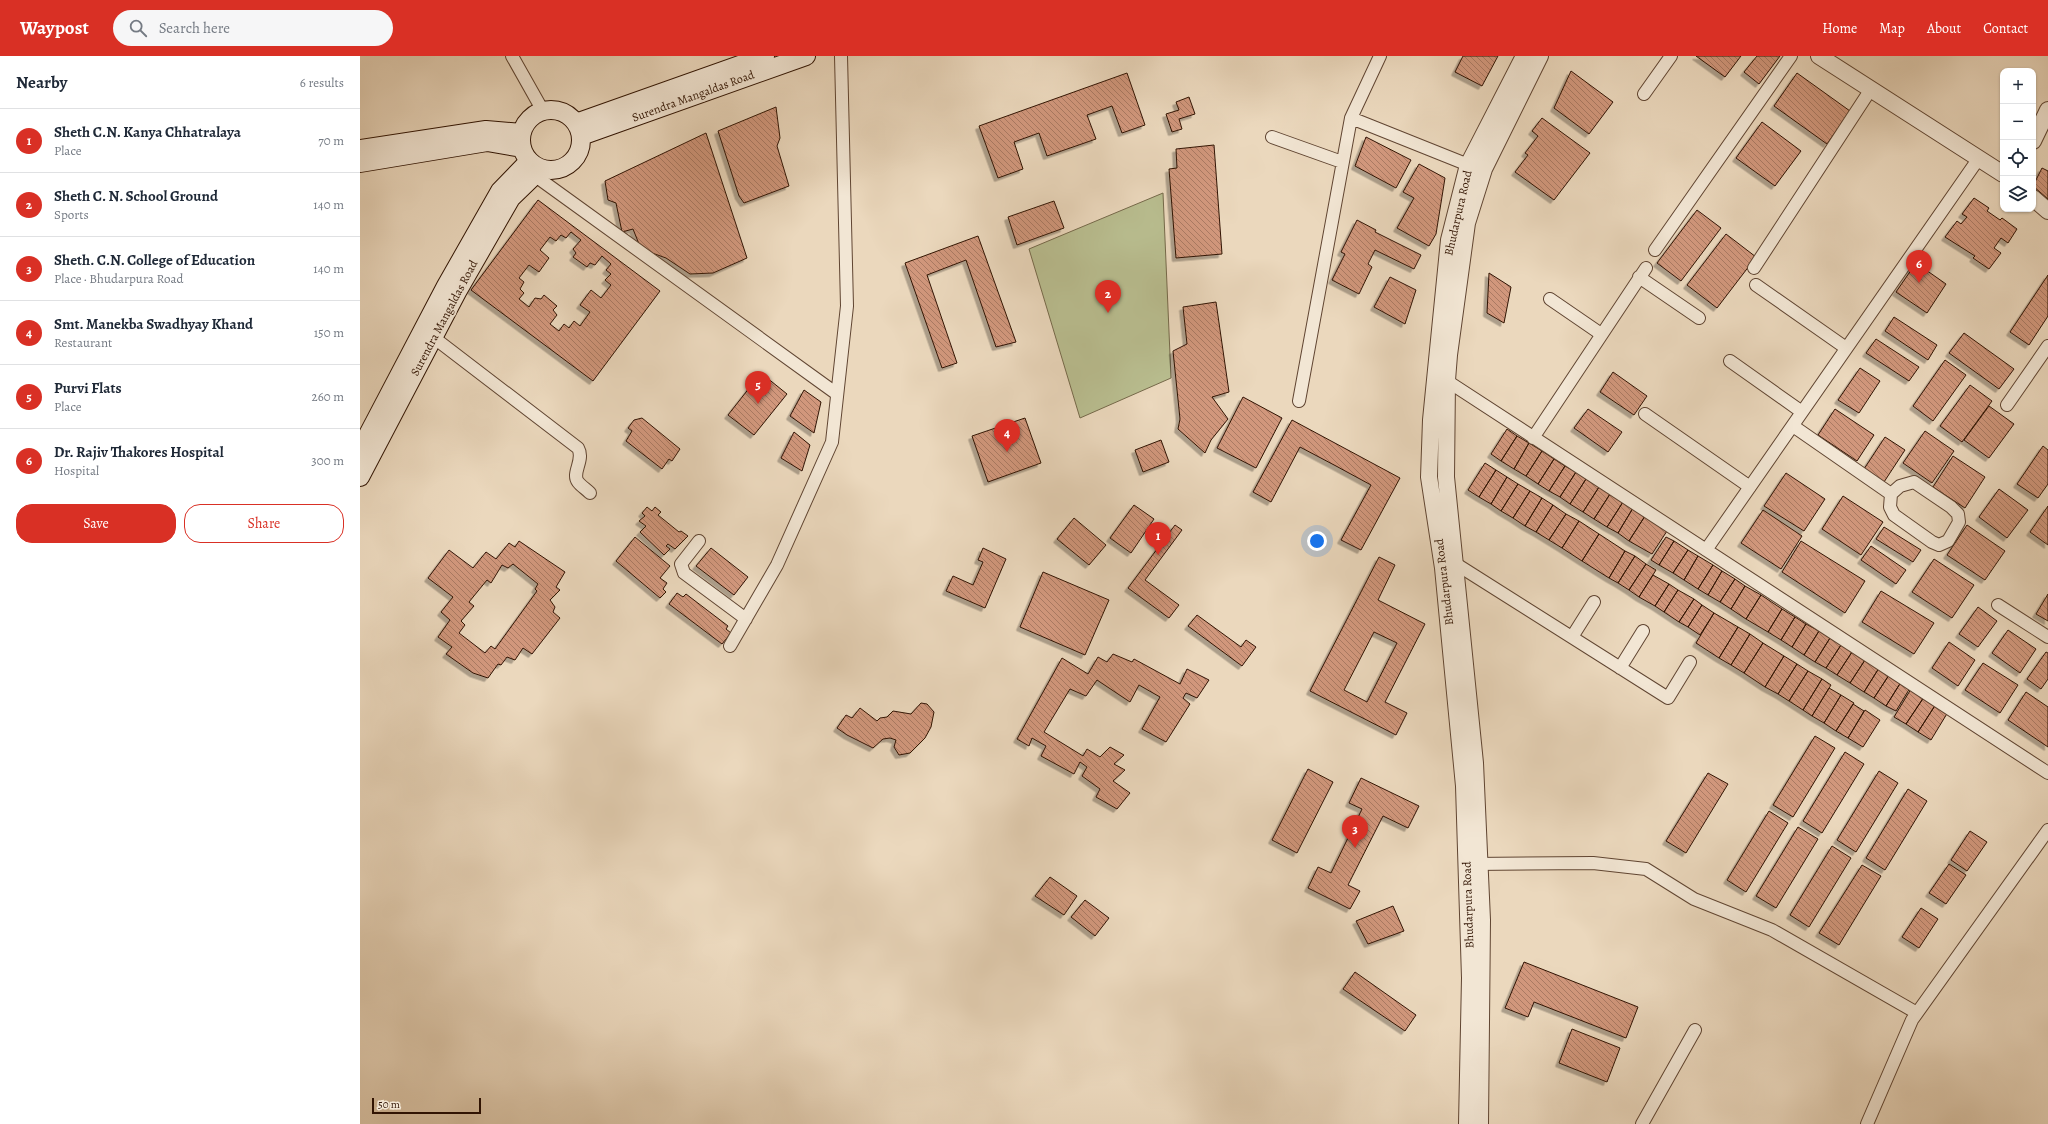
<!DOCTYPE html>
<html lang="en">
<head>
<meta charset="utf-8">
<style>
	body { margin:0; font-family:Alegreya,serif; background:#f6f6f7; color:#1f2937 }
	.controls { position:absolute; right:12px; top:12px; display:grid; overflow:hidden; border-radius:8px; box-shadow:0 1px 3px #0004 }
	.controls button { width:36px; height:36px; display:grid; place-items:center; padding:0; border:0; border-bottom:1px solid #e0e1e3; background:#fff; color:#1f2937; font:20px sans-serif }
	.scale { position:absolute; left:12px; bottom:10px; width:109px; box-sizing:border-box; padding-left:4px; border:2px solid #311403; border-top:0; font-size:11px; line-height:14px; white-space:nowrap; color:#311403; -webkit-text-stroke:3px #f2e6d4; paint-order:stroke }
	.you { position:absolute; left:957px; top:485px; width:14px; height:14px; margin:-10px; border:3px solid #fff; border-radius:50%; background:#1a73e8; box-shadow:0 0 0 6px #1a73e833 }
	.badge { display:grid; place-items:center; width:26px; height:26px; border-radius:50%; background:#d93025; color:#fff; font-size:13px; font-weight:700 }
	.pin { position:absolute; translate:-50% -33px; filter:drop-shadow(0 1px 2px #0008) }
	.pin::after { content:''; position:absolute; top:21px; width:14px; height:12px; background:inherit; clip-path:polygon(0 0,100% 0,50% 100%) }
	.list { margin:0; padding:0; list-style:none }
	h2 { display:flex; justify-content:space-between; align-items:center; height:52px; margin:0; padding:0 16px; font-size:17px }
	h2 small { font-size:13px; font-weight:400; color:#747a83 }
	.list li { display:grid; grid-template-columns:26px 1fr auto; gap:12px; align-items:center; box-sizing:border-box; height:64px; padding:0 16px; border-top:1px solid #e0e1e3 }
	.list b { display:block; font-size:15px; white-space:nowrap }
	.list p { margin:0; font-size:13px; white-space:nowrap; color:#747a83 }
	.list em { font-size:13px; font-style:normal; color:#747a83 }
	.actions { display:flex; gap:8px; padding:12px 16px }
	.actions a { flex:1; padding:9px 0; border:1px solid #d93025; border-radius:16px; text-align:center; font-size:14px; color:#d93025 }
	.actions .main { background:#d93025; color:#fff }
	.icon { flex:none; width:22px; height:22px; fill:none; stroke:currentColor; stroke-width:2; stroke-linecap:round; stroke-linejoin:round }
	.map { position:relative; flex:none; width:1688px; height:1068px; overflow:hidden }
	header { display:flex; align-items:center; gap:24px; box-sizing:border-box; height:56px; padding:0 20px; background:#d93025; color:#fff }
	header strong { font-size:19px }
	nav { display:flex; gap:22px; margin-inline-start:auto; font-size:14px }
	.search { width:280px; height:36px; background:#f6f6f7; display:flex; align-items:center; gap:10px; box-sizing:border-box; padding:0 14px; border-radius:22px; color:#747a83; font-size:15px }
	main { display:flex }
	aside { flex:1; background:#fff }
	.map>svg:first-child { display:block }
</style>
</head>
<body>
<header>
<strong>Waypost</strong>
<div class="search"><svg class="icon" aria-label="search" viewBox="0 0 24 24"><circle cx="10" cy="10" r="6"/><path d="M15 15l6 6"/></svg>Search here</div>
<nav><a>Home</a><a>Map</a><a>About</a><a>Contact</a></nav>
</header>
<main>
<aside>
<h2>Nearby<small>6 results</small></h2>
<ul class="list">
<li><span class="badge">1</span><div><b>Sheth C.N. Kanya Chhatralaya</b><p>Place</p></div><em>70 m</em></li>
<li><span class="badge">2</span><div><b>Sheth C. N. School Ground</b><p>Sports</p></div><em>140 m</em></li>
<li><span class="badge">3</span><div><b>Sheth. C.N. College of Education</b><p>Place · Bhudarpura Road</p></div><em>140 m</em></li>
<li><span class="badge">4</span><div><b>Smt. Manekba Swadhyay Khand</b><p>Restaurant</p></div><em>150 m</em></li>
<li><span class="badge">5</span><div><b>Purvi Flats</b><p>Place</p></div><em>260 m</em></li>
<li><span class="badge">6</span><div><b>Dr. Rajiv Thakores Hospital</b><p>Hospital</p></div><em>300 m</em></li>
</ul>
<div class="actions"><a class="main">Save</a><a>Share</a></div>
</aside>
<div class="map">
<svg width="1688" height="1068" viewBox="0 0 1688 1068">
	<defs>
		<pattern id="building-back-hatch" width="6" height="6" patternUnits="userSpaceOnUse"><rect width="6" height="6" fill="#d1977c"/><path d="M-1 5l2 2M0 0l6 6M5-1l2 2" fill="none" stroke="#aa7a63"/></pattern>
		<filter id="shadow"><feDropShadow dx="-3.5" dy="3.5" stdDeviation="0" flood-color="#0004"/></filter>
	</defs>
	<rect width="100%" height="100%" fill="#ebd8bd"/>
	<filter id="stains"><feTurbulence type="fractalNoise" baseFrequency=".005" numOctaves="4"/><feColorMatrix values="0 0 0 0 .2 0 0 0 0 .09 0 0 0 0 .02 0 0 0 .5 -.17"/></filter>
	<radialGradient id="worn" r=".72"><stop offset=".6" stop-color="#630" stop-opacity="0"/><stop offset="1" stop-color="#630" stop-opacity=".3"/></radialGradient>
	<path fill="#b9be90" stroke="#75694a" d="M803 137 811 322 720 362 669 193Z"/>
	<path fill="url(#building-back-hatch)" stroke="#311403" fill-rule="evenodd" filter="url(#shadow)" d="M1103 0H1138L1122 30 1095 16Z
		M1336 0H1381L1365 21Z
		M1397 0H1420L1399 28 1384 16Z
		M1211 15 1253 46 1229 78 1194 52Z
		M767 17 785 69 762 77 752 50 727 59 736 83 687 100 679 77 654 86 663 113 638 122 619 70Z
		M1437 17 1490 55 1467 88 1414 50Z
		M829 41 835 58 819 63 822 73 812 76 806 58 819 54 816 46Z
		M416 51 420 82 417 90 429 130 384 147 379 140 358 75Z
		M1182 62 1230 97 1194 144 1155 116 1168 99 1165 97 1178 80 1172 75Z
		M1402 66 1441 95 1415 130 1376 102Z
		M346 77 387 202 353 217 330 218 306 202 281 193 273 173 262 176 256 147 248 144 245 125Z
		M1006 81 1051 104 1036 132 995 110Z
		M854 89 862 198 816 202 809 113 817 112 816 93Z
		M1059 108 1085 122 1076 178 1069 190 1037 172 1054 142 1043 136Z
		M1682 112 1688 115V143L1673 130Z
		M1614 142 1629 152 1627 155 1640 164 1642 162 1657 173 1648 187 1641 182 1634 192 1641 197 1629 213 1613 202 1615 200 1585 181 1597 165 1601 168 1607 161 1602 158Z
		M178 144 300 235 233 325 111 234Z
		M694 145 704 172 657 189 648 161Z
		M1337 154 1361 172 1321 225 1297 207Z
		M997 164 1016 174 1015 176 1061 199 1054 213 1015 194 1008 208 1012 211 999 238 972 224 985 198 981 196Z
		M211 176 221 184 213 193 216 197 213 201 227 211 230 207 235 209 242 200 251 208 246 214 251 218 245 224 251 229 241 242 231 234 220 249 230 256 220 270 214 265 209 272 204 268 199 275 190 268 197 259 193 254 197 250 184 239 181 243 175 242 169 251 159 243 164 237 160 233 164 226 159 222 169 209 179 216 189 202 180 194 190 181 196 185 201 179 206 182Z
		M1366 178 1396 201 1357 252 1327 229Z
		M618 180 656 286 636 291 606 204 567 219 597 307 582 312 545 207Z
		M1556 207 1586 228 1567 257 1536 236Z
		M1129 217 1151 231 1144 267 1127 257Z
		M1688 219V260L1669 289 1650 276Z
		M1030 221 1056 234 1045 268 1014 251Z
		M856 246 869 336 852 341 868 363 851 384 845 397 818 373 820 363 813 295 827 288 823 251Z
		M1534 261 1577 289 1568 304 1525 275Z
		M1604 277 1654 313 1639 333 1589 297Z
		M1516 283 1559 311 1549 325 1506 297Z
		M1585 304 1606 319 1573 365 1553 350Z
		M1500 312 1520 325 1499 357 1478 344Z
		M1253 316 1287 340 1274 359 1240 336Z
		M401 317 427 338 394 379 368 359Z
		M1610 329 1632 345 1602 386 1580 370Z
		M444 334 461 346 454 377 430 360Z
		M883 341 922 362 896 412 857 392Z
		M1629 350 1654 368 1629 402 1604 384Z
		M1228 353 1262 376 1248 396 1214 372Z
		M1475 353 1514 379 1497 405 1458 379Z
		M282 362 320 393 312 405 309 403 302 413 266 385 272 375 268 372 274 364Z
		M665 362 681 407 628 426 612 380Z
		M932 364 1040 422 1001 494 981 484 1011 429 976 410 940 391 911 446 893 436Z
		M1147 373 1157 380 1141 405 1131 398Z
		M1565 375 1594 395 1572 427 1543 407Z
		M434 376 450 389 442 415 421 402Z
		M1157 380 1169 387 1154 413 1141 405Z
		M1525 381 1545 394 1524 426 1504 413Z
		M801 384 809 406 783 416 775 394Z
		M1169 387 1182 395 1166 420 1154 413Z
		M1683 390 1688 394V428L1678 442 1657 428Z
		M1182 395 1194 403 1178 428 1166 420Z
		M1593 400 1625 421 1605 452 1573 431Z
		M1194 403 1205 410 1189 435 1178 428Z
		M1125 407 1136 414 1119 441 1108 434Z
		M1205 410 1216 416 1200 441 1189 435Z
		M1136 414 1147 421 1131 448 1119 441Z
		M1216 416 1226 423 1210 448 1200 441Z
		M1426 417 1465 443 1444 475 1404 450Z
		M1147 421 1158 428 1141 455 1131 448Z
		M1226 423 1239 431 1223 456 1210 448Z
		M1158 428 1170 435 1153 462 1141 455Z
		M1239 431 1250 438 1234 463 1223 456Z
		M1639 433 1668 454 1647 482 1619 461Z
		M1170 435 1182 442 1165 470 1153 462Z
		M1250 438 1263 446 1247 471 1234 463Z
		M1483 440 1523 466 1501 499 1462 473Z
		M1182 442 1193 449 1176 476 1165 470Z
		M1263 446 1273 452 1258 477 1247 471Z
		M774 449 794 463 771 497 750 482Z
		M1193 449 1206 458 1189 484 1176 476Z
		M1688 450V489L1670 476Z
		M287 451 292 455 295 451 301 456 298 459 319 476 321 475 328 480 315 493 308 488 306 490 310 493 304 499 280 476 286 470 279 465 285 460 282 457Z
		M1273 452 1285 460 1269 485 1258 477Z
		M1403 454 1442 480 1421 513 1381 487Z
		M1206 458 1219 465 1202 492 1189 484Z
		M1285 460 1307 475 1292 498 1269 485Z
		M714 462 746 489 729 509 697 483Z
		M1219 465 1239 478 1222 505 1202 492Z
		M815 469 822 474 785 524 819 549 809 562 768 532Z
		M1607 469 1645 495 1625 524 1587 499Z
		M1524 471 1561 494 1553 506 1516 483Z
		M1239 478 1265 495 1249 522 1222 505Z
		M275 481 310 510 300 522 307 527 303 533 306 536 300 542 256 505Z
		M1306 481 1314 485 1299 509 1291 504Z
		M159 485 205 516 196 531 200 534 190 544 195 551 193 556 200 562 172 598 163 592 155 604 147 601 141 609 138 608 128 622 113 617 86 598 92 591 78 581 90 564 81 556 93 541 68 522 89 494 113 512 126 496 136 503 149 487 155 491ZM153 508 178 528 175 533 177 535 135 593 131 590 125 597 99 577 105 569 101 565 114 550 109 546 127 524 131 527 142 509 148 512Z
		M1314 485 1328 494 1313 517 1299 509Z
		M1441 485 1505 525 1485 557 1422 516Z
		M1511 490 1546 514 1536 528 1501 504Z
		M351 492 388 521 374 539 336 510Z
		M623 492 646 503 625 552 586 535 593 520 613 529 623 506 618 504Z
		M1328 494 1338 500 1324 524 1313 517Z
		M1265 495 1275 500 1258 527 1249 522Z
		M1275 500 1286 508 1269 534 1258 527Z
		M1338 500 1353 509 1338 533 1324 524Z
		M1019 501 1035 509 1018 544 1065 568 1025 646 1047 657 1036 679 950 635ZM1014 576 1037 587 1007 646 984 634Z
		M1574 503 1614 529 1592 562 1552 536Z
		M1286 508 1296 514 1279 541 1269 534Z
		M1353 509 1362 515 1348 539 1338 533Z
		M1362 515 1375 523 1360 546 1348 539Z
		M683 516 749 544 725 599 660 571Z
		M1293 519 1309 528 1295 550 1279 541Z
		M1375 523 1385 530 1371 553 1360 546Z
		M1309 528 1318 534 1304 556 1295 550Z
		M1385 530 1401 539 1386 563 1371 553Z
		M1318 534 1334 543 1319 566 1304 556Z
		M1521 535 1574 567 1554 598 1502 566Z
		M317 537 323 541 326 538 368 570 366 573 371 577 362 588 309 548Z
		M1688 538V565L1676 558Z
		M1401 539 1422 553 1408 576 1386 563Z
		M1334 543 1342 549 1328 571 1319 566Z
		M1342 549 1354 557 1340 579 1328 571Z
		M1618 551 1637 565 1618 591 1599 578Z
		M1422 553 1435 561 1421 584 1408 576Z
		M1354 557 1378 571 1359 602 1336 587Z
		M837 559 881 591 886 584 896 591 882 610 828 570Z
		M1435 561 1446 568 1432 591 1421 584Z
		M1446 568 1459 575 1444 599 1432 591Z
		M1378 571 1390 578 1371 609 1359 602Z
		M1648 574 1676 593 1660 617 1632 597Z
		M1459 575 1470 582 1455 606 1444 599Z
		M1390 578 1403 587 1384 617 1371 609Z
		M1470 582 1481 589 1466 612 1455 606Z
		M1589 586 1615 604 1598 630 1572 612Z
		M1403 587 1424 600 1405 631 1384 617Z
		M1481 589 1492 596 1477 619 1466 612Z
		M1492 596 1505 604 1490 627 1477 619Z
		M1686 596 1688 597V623L1681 633 1667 623Z
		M753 598 772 606 774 603 820 628 827 613 849 624 837 642 826 637 823 642 830 648 806 686 782 673 800 641 779 629 770 646 737 624 726 640 710 633 684 676 723 700 727 693 740 701 750 691 764 699 754 708 765 714 753 725 770 737 757 753 736 741 740 733 722 720 727 711 720 706 714 718 681 700 686 690 672 682 669 690 657 683 702 602 728 618 738 601 747 606Z
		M1424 600 1437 608 1418 638 1405 631Z
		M1505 604 1519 612 1504 636 1490 627Z
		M1623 607 1658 629 1640 657 1605 634Z
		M1437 608 1448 615 1429 645 1418 638Z
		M1519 612 1529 619 1514 642 1504 636Z
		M1448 615 1462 623 1443 654 1429 645Z
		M1529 619 1541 626 1526 650 1514 642Z
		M1462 623 1471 629 1452 660 1443 654Z
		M1541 626 1550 632 1536 655 1526 650Z
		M1469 632 1481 639 1464 667 1452 660Z
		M1551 633 1564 641 1546 668 1534 661Z
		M1666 636 1688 651V691L1648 664Z
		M1481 639 1494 647 1476 675 1464 667Z
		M1564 641 1576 648 1558 676 1546 668Z
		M561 647 567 648 574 656 571 671 565 682 550 697 539 699 534 691 536 684 530 682 523 683 513 692 487 679 477 672 486 659 492 662 500 652 517 665 520 662 527 661 533 655 551 658Z
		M1493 648 1504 655 1488 682 1476 675Z
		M1576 648 1588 656 1571 684 1558 676Z
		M1505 654 1520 664 1503 691 1488 682Z
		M1455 680 1475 692 1433 761 1413 749Z
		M1485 696 1504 708 1462 777 1443 765Z
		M948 713 973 726 937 797 912 784Z
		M1519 715 1538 727 1496 796 1477 784Z
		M1348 717 1368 728 1326 797 1306 785Z
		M1001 722 1059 750 1048 772 1023 760 988 829 1000 835 990 853 948 832 958 811 971 817 1002 753 989 747Z
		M1548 733 1567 745 1525 814 1506 802Z
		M1409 755 1428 767 1386 836 1367 824Z
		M1438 771 1458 783 1416 852 1396 840Z
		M1610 775 1627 786 1607 815 1591 804Z
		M1472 790 1491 802 1449 871 1430 859Z
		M1589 808 1606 819 1586 848 1569 837Z
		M1502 809 1521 820 1479 889 1459 877Z
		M690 821 717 840 704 859 675 840Z
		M725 844 749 862 735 880 711 861Z
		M1033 850 1044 875 1008 888 996 865Z
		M1561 852 1578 863 1559 892 1542 881Z
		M1164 906 1278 951 1266 982 1174 946 1168 961 1145 952Z
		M995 916 1056 959 1045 975 983 933Z
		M1212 973 1260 992 1247 1026 1199 1007Z"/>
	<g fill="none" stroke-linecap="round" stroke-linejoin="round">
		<defs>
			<path id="minor" d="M152 0 183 55
				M1284 38 1311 0
				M991 62 1116 112
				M912 81 982 106
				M174 119 477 338
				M1295 194 1431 0
				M1394 212 1511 33
				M1279 221 1339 262
				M1396 229 1486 292
				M1190 243 1241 278
				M73 281 218 392C225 404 211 417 218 426 221 430 226 433 230 437
				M1370 305 1442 356
				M1081 321 1688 717
				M939 345 991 62 1020 0
				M1647 349 1688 290
				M1285 358 1390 431
				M1433 370 1531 438 1530 451 1534 459 1572 486 1579 489 1588 485 1599 466 1598 458 1591 451 1554 426 1540 430 1531 438
				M1173 382 1286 212
				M339 485 321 508 324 517 386 563
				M1346 494 1619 102
				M1090 507 1096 508 1308 642 1330 606
				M1638 549 1688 581
				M1212 581 1234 546
				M370 590 417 509 472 386 487 250 481 0
				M1260 612 1283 575
				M1111 808 1233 807 1286 813 1334 843 1412 874 1557 957
				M1282 1068 1335 974
				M1507 1068 1552 964 1688 774"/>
			<path id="tertiary" d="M1459 0 1643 118
				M1673 85 1688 54
				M1673 142 1688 155
				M1107 1068 1110 922 1104 730 1083 512 1069 421 1071 364 1089 184 1108 109 1164 0
				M1120 1068 1122 864 1115 707 1086 421 1087 324 1089 299 1107 167 1124 113 1180 0"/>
			<path id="secondary" d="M161 84a30 30 0 1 1 60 0a30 30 0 1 1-60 0Z
				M216 67 405 0
				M221 80 446 0
				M0 93 126 74 162 77
				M0 107 127 86 162 92
				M0 394 86 230 140 135 169 105
				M0 421 97 236 151 142 181 113"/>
		</defs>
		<use href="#minor" stroke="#604532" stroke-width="14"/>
		<use href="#tertiary" stroke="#604532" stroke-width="18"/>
		<use href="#secondary" stroke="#311403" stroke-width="20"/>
		<use href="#minor" stroke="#f2e6d4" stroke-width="12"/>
		<use href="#tertiary" stroke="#f2e6d4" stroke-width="16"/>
		<use href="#secondary" stroke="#f2e6d4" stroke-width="18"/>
	</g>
	<g text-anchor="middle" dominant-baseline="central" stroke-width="4" stroke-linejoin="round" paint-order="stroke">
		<g font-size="12" fill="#311403" stroke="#f2e6d4">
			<text transform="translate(333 40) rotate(-20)">Surendra Mangaldas Road</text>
			<text transform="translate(1098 157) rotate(-77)">Bhudarpura Road</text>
			<text transform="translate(84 262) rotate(-62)">Surendra Mangaldas Road</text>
			<text transform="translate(1084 526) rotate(-97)">Bhudarpura Road</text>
			<text transform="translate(1108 849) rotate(-92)">Bhudarpura Road</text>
		</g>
	</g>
	<rect width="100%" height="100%" filter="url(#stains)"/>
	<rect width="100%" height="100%" fill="url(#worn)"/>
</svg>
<div class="controls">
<button>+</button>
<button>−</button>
<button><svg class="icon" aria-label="locate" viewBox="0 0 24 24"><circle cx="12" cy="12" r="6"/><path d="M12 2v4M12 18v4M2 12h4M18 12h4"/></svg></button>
<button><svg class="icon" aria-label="layers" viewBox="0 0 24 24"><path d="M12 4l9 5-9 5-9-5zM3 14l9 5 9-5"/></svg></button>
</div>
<div class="scale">50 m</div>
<div class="you"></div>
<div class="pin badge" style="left:798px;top:499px">1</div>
<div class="pin badge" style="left:748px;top:257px">2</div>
<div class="pin badge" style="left:995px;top:792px">3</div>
<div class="pin badge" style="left:647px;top:396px">4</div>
<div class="pin badge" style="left:398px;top:348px">5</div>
<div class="pin badge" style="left:1559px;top:227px">6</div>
</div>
</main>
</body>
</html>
